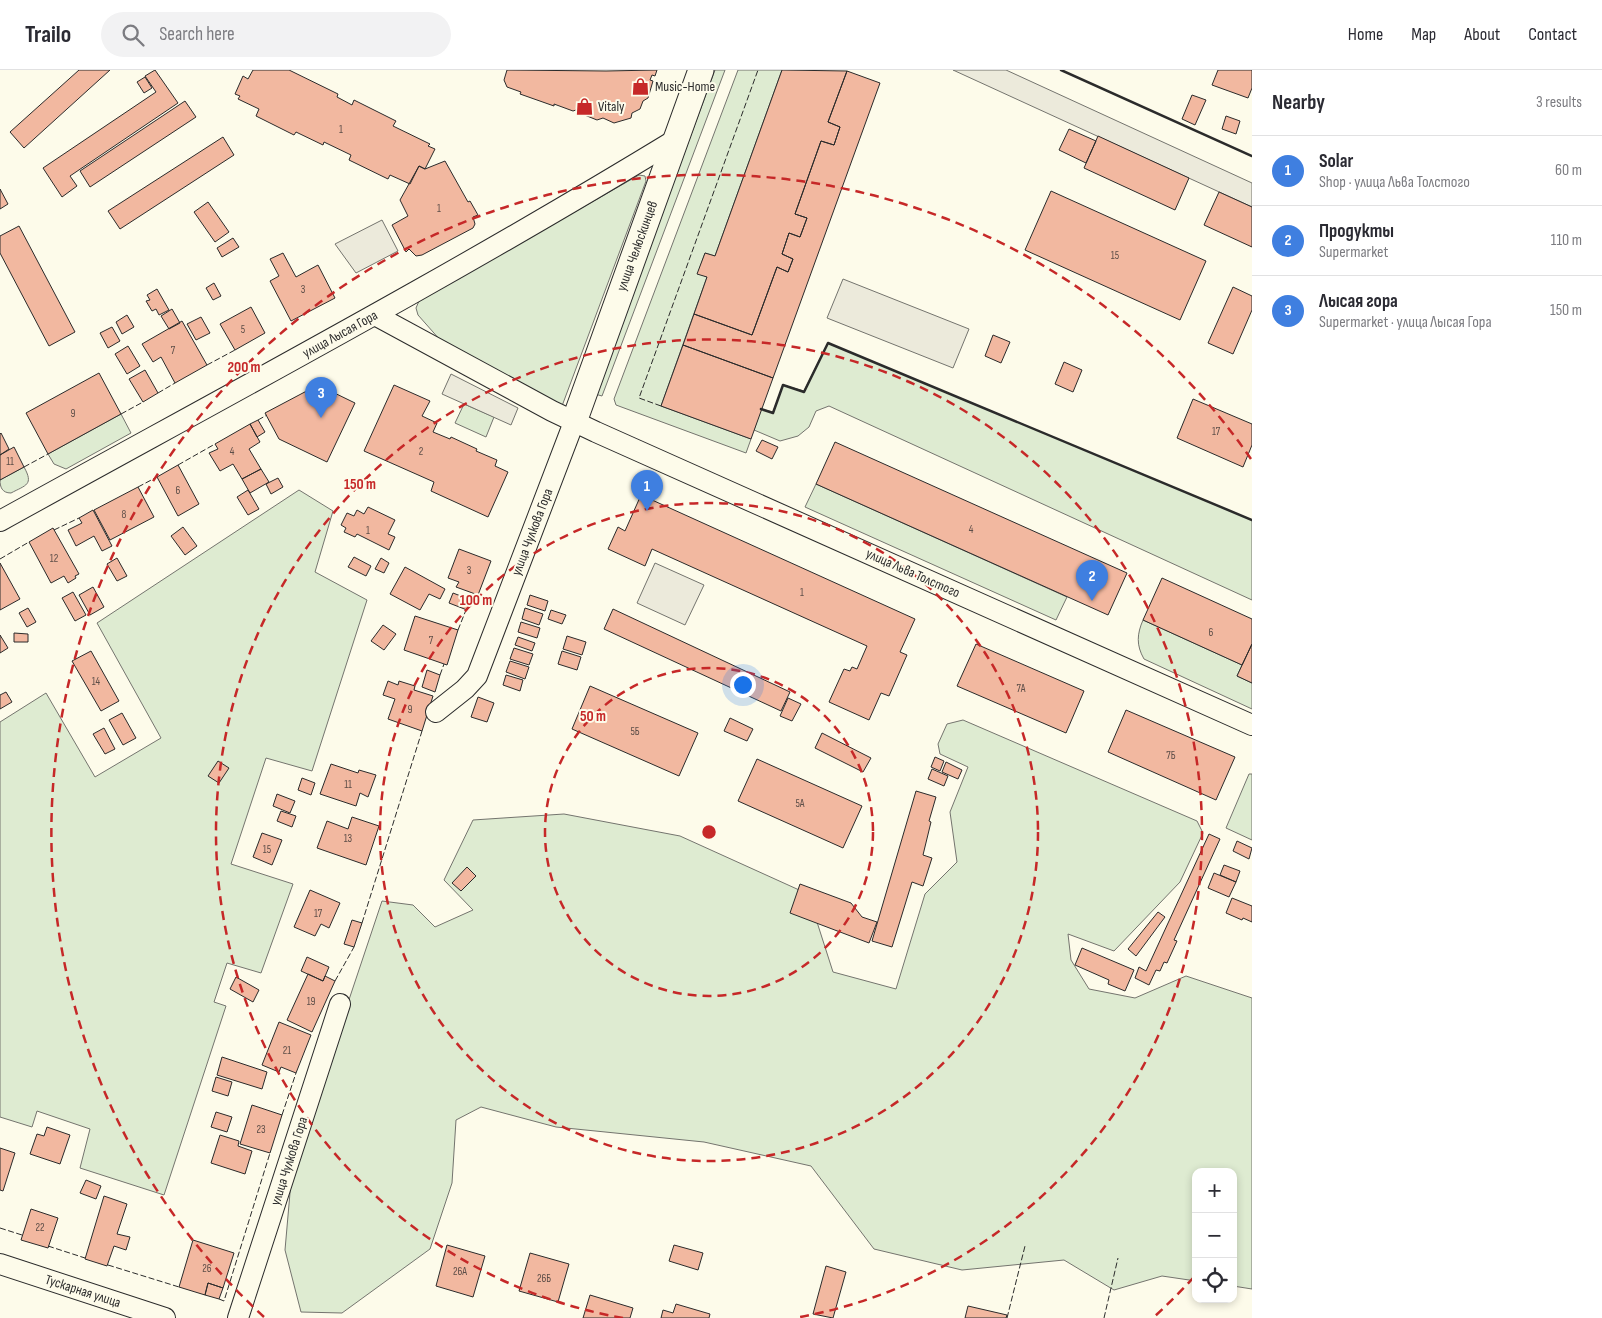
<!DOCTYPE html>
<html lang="en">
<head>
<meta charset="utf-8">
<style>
	body { margin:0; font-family:"Sofia Sans Condensed",sans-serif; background:#f2f2f3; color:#2b2b33 }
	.controls { position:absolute; right:15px; bottom:15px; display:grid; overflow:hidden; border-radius:10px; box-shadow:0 2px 8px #0003 }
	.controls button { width:45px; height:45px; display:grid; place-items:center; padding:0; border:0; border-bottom:1px solid #e1e1e2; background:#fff; color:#2b2b33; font:25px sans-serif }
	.you { position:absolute; left:742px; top:614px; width:18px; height:18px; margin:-12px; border:4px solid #fff; border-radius:50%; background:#1a73e8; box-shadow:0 0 0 8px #1a73e833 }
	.badge { display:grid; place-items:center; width:32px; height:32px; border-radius:50%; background:#c62828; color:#fff; font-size:16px; font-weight:700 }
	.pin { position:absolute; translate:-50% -41px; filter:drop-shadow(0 1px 2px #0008) }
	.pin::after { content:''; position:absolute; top:26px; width:18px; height:15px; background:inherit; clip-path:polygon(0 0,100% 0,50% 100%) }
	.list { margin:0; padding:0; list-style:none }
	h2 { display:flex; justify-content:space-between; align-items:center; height:65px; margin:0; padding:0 20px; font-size:21px }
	h2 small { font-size:16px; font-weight:400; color:#7c7c81 }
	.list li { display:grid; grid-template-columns:32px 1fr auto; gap:15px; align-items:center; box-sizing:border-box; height:70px; padding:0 20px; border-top:1px solid #e1e1e2 }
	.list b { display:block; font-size:19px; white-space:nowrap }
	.list p { margin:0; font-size:16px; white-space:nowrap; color:#7c7c81 }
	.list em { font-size:16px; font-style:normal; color:#7c7c81 }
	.icon { flex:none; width:28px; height:28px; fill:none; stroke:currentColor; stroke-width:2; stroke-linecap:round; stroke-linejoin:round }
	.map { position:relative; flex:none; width:1252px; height:1248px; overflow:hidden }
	header { display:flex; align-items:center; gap:30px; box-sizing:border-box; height:70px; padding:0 25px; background:#fff; border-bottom:1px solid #e1e1e2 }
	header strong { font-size:24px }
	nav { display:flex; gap:28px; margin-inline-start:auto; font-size:18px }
	.search { width:350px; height:45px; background:#f2f2f3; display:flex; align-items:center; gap:12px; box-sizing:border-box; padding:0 18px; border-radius:28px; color:#7c7c81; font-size:19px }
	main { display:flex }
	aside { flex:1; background:#fff }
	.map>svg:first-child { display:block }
</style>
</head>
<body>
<header>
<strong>Trailo</strong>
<div class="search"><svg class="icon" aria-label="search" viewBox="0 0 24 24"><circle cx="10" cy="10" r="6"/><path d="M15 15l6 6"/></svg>Search here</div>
<nav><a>Home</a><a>Map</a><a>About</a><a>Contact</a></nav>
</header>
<main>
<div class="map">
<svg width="1252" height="1248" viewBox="0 0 1252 1248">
	<rect width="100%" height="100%" fill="#fdfbea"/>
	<path fill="#deebd1" stroke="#74746e" d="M715 0H725L602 326 595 324Z
		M738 0H782L715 186 705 183 698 203 707 207 661 336 751 369 746 383 616 335 614 329Z
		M639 105 645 106 646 111 562 336 441 271 418 245 416 238 419 231Z
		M828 273 1252 450V530L829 336 816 341 809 357 798 366 780 371 754 360 761 339 773 342 783 315 804 321Z
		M464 334 494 347 486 367 455 353Z
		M121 344 131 363 66 399 54 394 48 384Z
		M24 397C34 415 26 415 11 423 2 423 0 417 0 410Z
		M816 414 1067 527 1056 550 805 437Z
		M299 420 333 441 315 502 367 530 312 701 266 688 231 794 293 814 261 903 227 893 214 932 226 936 164 1125 80 1098 90 1059 37 1041 32 1057 0 1047V652L46 623 95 707 161 668 97 553Z
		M1143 550 1242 595 1237 606 1252 613V639L1144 589C1136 575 1137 564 1143 550Z
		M963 650 1197 751 1203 763 1180 812 1114 881 1068 864 1071 890 1089 919 1135 928 1186 906 1252 928V1219L1233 1216V1102H1196V1211L1162 1206 1114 1220 1064 1190 962 1200 874 1179 811 1096 704 1072 556 1057 481 1037 456 1050 452 1113 430 1179 342 1243 301 1242 285 1180 292 1100 382 831 413 835 435 857 473 840 444 810 473 750 564 744 680 766 808 824 833 902 896 919 925 824 957 792 950 742 968 697 940 684 938 674 947 654Z
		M1249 704H1252V770L1226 758Z"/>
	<path fill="#eceadb" stroke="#74746e" d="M953 0H1006L1252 113V137Z
		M382 150 398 181 356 203 335 174Z
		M843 209 969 259 953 298 827 248Z
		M451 304 518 338 511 355 442 324Z
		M655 493 704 515 685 555 637 533Z"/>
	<path fill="#f2b8a0" stroke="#2b2b2b" d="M79 0H110L24 78 10 62Z
		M155 0 178 33 70 106 77 116 62 127 43 98 156 22 145 6Z
		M253 0H289L338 24 337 27 352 35 354 30 396 51 393 56 430 74 428 76 435 79 425 99 419 96 410 114 390 105 388 109 349 90 351 85 324 72 323 75 296 62 294 65 256 46 259 39 238 29 240 26 235 24 243 6 248 9Z
		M507 0 606 1 657 0 655 6 652 5 650 10 653 11 648 28 643 31 640 39 632 43 631 48 614 53 603 48 597 50 582 44 579 39 573 41 554 34V36L520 24 521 22 507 17 504 10Z
		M782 0 847 1 828 52 840 57 834 75 821 71 795 144 807 148 800 167 789 163 782 184 793 189 788 202 777 197 752 265 694 244 707 207 697 204 705 183 715 186Z
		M1218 0H1252V18L1248 28 1212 15Z
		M847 1 880 13 773 308 683 275 694 244 752 265 777 197 788 202 793 189 782 184 789 163 800 167 807 148 795 144 821 71 834 75 840 57 828 52Z
		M145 7 152 18 144 23 137 12Z
		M1192 25 1206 30 1195 55 1182 49Z
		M185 31 196 47 90 117 80 101Z
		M1226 46 1240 51 1236 64 1222 59Z
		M1069 59 1096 71 1086 93 1059 80Z
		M1098 66 1189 108 1175 140 1084 98Z
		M223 67 234 85 120 159 108 141Z
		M445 91 468 132 470 131 478 145 473 147 475 154 473 158 422 185 416 186 409 179 406 182 392 155 408 146 400 130 419 96 425 99Z
		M0 119 8 134 0 139Z
		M1051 121 1206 191 1180 250 1025 180Z
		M1219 122 1252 137V177L1204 155Z
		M208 132 229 162 215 172 194 142Z
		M19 156 75 262 49 276 0 183V166Z
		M233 168 239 177 222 187 217 178Z
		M283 183 296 207 318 195 335 228 291 251 270 211 279 206 270 189Z
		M214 213 221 226 213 230 206 218Z
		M1233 217 1252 226V240L1233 284 1208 273Z
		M157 219 169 240 159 245 156 239 152 241 146 231 150 230 147 225Z
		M251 237 265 263 235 280 220 254Z
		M172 239 180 253 169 259 161 246Z
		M127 245 134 257 122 264 116 252Z
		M201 247 210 263 196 270 187 254Z
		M182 251 207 295 175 313 161 287 153 292 142 274Z
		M112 257 120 271 108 278 100 263Z
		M993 265 1010 272 1001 293 985 286Z
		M683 275 773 308 751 369 661 336Z
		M128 276 140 296 127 304 115 284Z
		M1064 292 1082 300 1073 322 1055 314Z
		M145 300 158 323 143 332 129 309Z
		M99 303 121 344 48 384 26 343Z
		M318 315 355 333 327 392 279 369 265 343Z
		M394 315 430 331 422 346 437 353 433 362 450 369 451 367 477 379 476 381 497 390 495 396 508 402 488 447 431 421 434 412 364 381Z
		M1193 329 1252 354V375L1243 397 1177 368Z
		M258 350 265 362 257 367 250 354Z
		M250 354 260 372 249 379 261 399 242 409 233 394 220 401 209 383 218 379 215 374Z
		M1 363 9 379 0 385V364Z
		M762 370 778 377 772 389 756 381Z
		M835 372 1127 503 1108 545 816 414Z
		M14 377 24 397 0 410V385Z
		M178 395 199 434 178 446 157 407Z
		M261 399 269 412 250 423 242 409Z
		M278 408 283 417 271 424 266 414Z
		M138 417 154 447 110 470 94 440Z
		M248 420 259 439 248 445 237 427Z
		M641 425 915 549 900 582 907 585 889 626 881 623 869 650 829 632 844 599 850 601 852 597 857 599 867 576 652 479 645 496 608 479 618 457 625 461Z
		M368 437 395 450 388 464 395 467 389 480 357 464 355 467 344 462 346 458 341 455 347 443 354 446 357 440 364 444Z
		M93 440 112 476 102 481 94 466 76 476 68 460 82 453 79 448Z
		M183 457 197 476 185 485 171 466Z
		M53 458 79 504 75 506 76 508 68 513 64 506 51 513 29 472Z
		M459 479 491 491 478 525 456 517 459 512 448 508Z
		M354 487 371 496 366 506 348 497Z
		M117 488 127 506 117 511 107 494Z
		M381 488 389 493 384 503 375 499Z
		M0 493 20 529 0 540Z
		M405 497 445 519 440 529 429 524 420 540 390 524Z
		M1162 508 1252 549V574L1242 595 1143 550Z
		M93 517 104 537 90 545 79 525Z
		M73 522 86 545 75 551 62 528Z
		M453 523 471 530 467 540 449 533Z
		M530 525 548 531 545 541 527 535Z
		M28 538 36 552 27 557 19 543Z
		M525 538 543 544 539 555 522 549Z
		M613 539 790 622 781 641 604 559Z
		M551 540 566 545 562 554 548 549Z
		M415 546 458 560 447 595 404 580Z
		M521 552 540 558 537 568 518 562Z
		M383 555 396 564 384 580 371 571Z
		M14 563 28 564V572H14Z
		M0 565 8 578 0 583Z
		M567 566 586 572 582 585 563 579Z
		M518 567 535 573 532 581 515 575Z
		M976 574 1084 621 1066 663 957 616Z
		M1252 574V613L1237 606Z
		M514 578 533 584 529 595 510 589Z
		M91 581 119 631 101 641 72 591Z
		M562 581 581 587 577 600 558 594Z
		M510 591 529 597 525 609 506 602Z
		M427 600 440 605 435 622 422 617Z
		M506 605 523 610 520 621 503 615Z
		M388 611 398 615 399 611 415 616 414 620 433 626 422 661 388 649 395 629 383 625Z
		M590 616 698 663 679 706 572 659Z
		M6 622 12 632 0 639V625Z
		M478 627 494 633 487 652 471 647Z
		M788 628 801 634 792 651 780 646Z
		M1126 640 1235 687 1216 730 1108 682Z
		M122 643 136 668 123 675 109 650Z
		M730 648 753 659 747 671 724 661Z
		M104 658 115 679 105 684 93 664Z
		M822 663 871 688 863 702 815 678Z
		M935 687 944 691 940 701 931 697Z
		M757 689 862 736 843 778 738 731Z
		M218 691 229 698 219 713 208 706Z
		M946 692 962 700 958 709 942 702Z
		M331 694 358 703 359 700 376 705 368 727 360 723 356 736 320 724Z
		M932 699 948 706 944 716 928 709Z
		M302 708 315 713 311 725 298 720Z
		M916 721 936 727 929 751 931 752 923 785 932 788 923 816 912 812 892 877 872 871Z
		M277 724 295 731 290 743 273 736Z
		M281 741 296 746 292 757 277 751Z
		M352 747 379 756 366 795 317 778 327 751 348 759Z
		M262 763 282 770 272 795 253 787Z
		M1209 764 1220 769 1174 870 1177 871 1167 893 1164 892 1160 901 1156 900 1149 915 1135 908 1139 897 1146 901Z
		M1237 771 1252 778 1249 789 1233 781Z
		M1224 795 1240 801 1236 812 1220 805Z
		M467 797 476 806 461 821 452 813Z
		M1214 803 1236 812 1229 827 1208 818Z
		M800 814 851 833 862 847 877 852 869 873 790 843Z
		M310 820 340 833 329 858 321 854 315 866 294 857Z
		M1232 828 1252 836V852L1243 848 1242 850 1226 843Z
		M1158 842 1165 847 1136 886 1128 879Z
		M352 850 362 853 354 877 344 874Z
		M1082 878 1134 900 1125 921 1108 914 1109 910 1075 895Z
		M307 887 329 897 323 911 301 901Z
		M308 904 323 911 325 906 335 911 312 962 287 950Z
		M236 907 259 920 253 932 230 919Z
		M279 952 311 965 296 1003 281 997 279 1002 262 995Z
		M222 987 267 1002 262 1019 217 1005Z
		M216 1007 232 1012 228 1026 212 1021Z
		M252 1035 282 1045 270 1083 240 1074Z
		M216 1042 232 1047 227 1062 211 1057Z
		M47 1057 70 1065 60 1094 30 1084 37 1064 44 1066Z
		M220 1065 239 1071 238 1076 252 1081 245 1104 211 1093Z
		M0 1078 15 1083 3 1121 0 1120Z
		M86 1110 101 1116 96 1129 80 1123Z
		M104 1126 127 1134 117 1164 130 1167 126 1180 114 1176 107 1196 85 1189Z
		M31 1139 58 1148 48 1178 21 1170Z
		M193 1170 234 1183 223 1218 208 1213 205 1225 179 1217Z
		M447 1175 485 1186 473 1227 436 1216Z
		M674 1175 703 1183 698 1200 669 1191Z
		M530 1183 569 1194 558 1232 519 1221Z
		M826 1196 846 1202 833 1248 813 1244Z
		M208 1213 223 1218 219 1229 205 1225Z
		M590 1225 633 1238 630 1248H583Z
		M676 1234 710 1244 709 1248H661L663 1240 673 1243Z
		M968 1236 1007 1245 1006 1248H965Z"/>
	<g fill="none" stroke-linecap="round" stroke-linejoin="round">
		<defs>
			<path id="minor" d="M375 245 552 341 596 362 1252 655
				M0 451C226 326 454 205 675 70
				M436 642 465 619 477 606 574 352
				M0 1194 165 1248
				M238 1248 340 934"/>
			<path id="tertiary" d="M574 352 701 0"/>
		</defs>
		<use href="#minor" stroke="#2b2b2b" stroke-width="22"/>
		<use href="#tertiary" stroke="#2b2b2b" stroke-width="27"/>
		<use href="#minor" stroke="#fdfbea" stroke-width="20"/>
		<use href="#tertiary" stroke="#fdfbea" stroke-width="25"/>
		<path stroke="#2b2b2b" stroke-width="1" stroke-dasharray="6 2.5" stroke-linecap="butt" d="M207 295 235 280
			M158 323 175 313
			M661 336 639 328 758 0
			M121 344 143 332
			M258 350 267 345
			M178 395 215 374
			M24 397 48 384
			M138 417 157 407
			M54 460 79 448
			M0 489 29 472
			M458 560 466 540
			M440 605 444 594
			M362 853 422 661
			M335 911 354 877
			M282 1045 296 1003
			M0 1158 22 1165
			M48 1176 85 1188
			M108 1195 179 1217
			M219 1229 224 1231 270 1083
			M1007 1248 1025 1176
			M1104 1248 1118 1188"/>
		<path stroke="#2b2b2b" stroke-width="2.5" d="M1061 0 1252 86
			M761 339 773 343 783 315 804 322 828 273 1252 450"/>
	</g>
	<g fill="none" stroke="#c62828" stroke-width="2.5" stroke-dasharray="9 6">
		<circle cx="709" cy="762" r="164"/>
		<circle cx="709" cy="762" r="329"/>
		<path d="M623 1248A493 493 0 1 1 795 1248"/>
		<path d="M1194 1207A658 658 0 0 1 1154 1247M264 1247A658 658 0 1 1 1251 389"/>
	</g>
	<defs>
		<symbol id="shop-bare" viewBox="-9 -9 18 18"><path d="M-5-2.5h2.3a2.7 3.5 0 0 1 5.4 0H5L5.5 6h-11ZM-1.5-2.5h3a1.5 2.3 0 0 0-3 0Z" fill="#c62828" stroke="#fdfbea" stroke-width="2.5" paint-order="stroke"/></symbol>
	</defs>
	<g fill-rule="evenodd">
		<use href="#shop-bare" x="628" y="4" width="25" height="25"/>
		<use href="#shop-bare" x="572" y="24" width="25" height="25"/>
	</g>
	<g text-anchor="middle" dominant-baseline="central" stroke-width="4" stroke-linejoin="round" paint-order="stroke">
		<g font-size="11" fill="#5d4e48">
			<text x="341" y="59">1</text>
			<text x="439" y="138">1</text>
			<text x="1115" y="185">15</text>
			<text x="303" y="219">3</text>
			<text x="243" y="259">5</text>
			<text x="173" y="280">7</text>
			<text x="73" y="343">9</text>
			<text x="1216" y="361">17</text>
			<text x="232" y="381">4</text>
			<text x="421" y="381">2</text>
			<text x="10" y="391">11</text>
			<text x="178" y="420">6</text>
			<text x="124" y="444">8</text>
			<text x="971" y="459">4</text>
			<text x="368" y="460">1</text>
			<text x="54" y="488">12</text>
			<text x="469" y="500">3</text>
			<text x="802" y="522">1</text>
			<text x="1211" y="562">6</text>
			<text x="431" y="570">7</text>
			<text x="96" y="611">14</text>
			<text x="1021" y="618">7А</text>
			<text x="410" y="639">9</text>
			<text x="635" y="661">5Б</text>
			<text x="1171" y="685">7Б</text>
			<text x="348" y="714">11</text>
			<text x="800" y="733">5А</text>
			<text x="348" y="768">13</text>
			<text x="267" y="779">15</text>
			<text x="318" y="843">17</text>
			<text x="311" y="931">19</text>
			<text x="287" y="980">21</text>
			<text x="261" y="1059">23</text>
			<text x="40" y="1157">22</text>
			<text x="207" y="1198">26</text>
			<text x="460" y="1201">26А</text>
			<text x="544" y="1208">26Б</text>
		</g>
		<g font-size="14" fill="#2b2b2b" stroke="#fdfbea" text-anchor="start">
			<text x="655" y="16">Music-Home</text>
			<text x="598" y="36">Vitaly</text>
		</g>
		<g font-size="14" fill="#2b2b2b" stroke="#fdfbea">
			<text transform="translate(637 176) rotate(-70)">улица Челюскинцев</text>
			<text transform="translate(340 264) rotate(-29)">улица Лысая Гора</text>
			<text transform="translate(532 462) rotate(-69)">улица Чулкова Гора</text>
			<text transform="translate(913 503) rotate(24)">улица Льва Толстого</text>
			<text transform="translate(289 1091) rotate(-72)">улица Чулкова Гора</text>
			<text transform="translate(83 1221) rotate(18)">Тускарная улица</text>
		</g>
	</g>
	<circle cx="709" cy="762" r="8" fill="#c62828" stroke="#fdfbea" stroke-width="2.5"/>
	<g font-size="15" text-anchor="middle" font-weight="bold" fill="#c62828" stroke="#fdfbea" stroke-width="4" stroke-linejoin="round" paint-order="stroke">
		<text x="244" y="302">200 m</text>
		<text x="360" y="419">150 m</text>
		<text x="476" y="535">100 m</text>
		<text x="593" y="651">50 m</text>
	</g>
</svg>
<div class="controls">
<button>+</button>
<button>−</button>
<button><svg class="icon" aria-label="locate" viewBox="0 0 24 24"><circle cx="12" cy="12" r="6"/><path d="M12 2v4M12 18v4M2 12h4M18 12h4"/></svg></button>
</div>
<div class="you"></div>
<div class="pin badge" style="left:647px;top:441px;background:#3f7fe0">1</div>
<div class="pin badge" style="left:1092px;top:531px;background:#3f7fe0">2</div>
<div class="pin badge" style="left:321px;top:348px;background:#3f7fe0">3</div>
</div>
<aside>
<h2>Nearby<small>3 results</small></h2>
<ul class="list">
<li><span class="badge" style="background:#3f7fe0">1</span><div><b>Solar</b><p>Shop · улица Льва Толстого</p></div><em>60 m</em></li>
<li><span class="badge" style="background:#3f7fe0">2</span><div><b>Продукты</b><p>Supermarket</p></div><em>110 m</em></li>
<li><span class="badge" style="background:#3f7fe0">3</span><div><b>Лысая гора</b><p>Supermarket · улица Лысая Гора</p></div><em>150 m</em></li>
</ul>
</aside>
</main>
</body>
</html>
